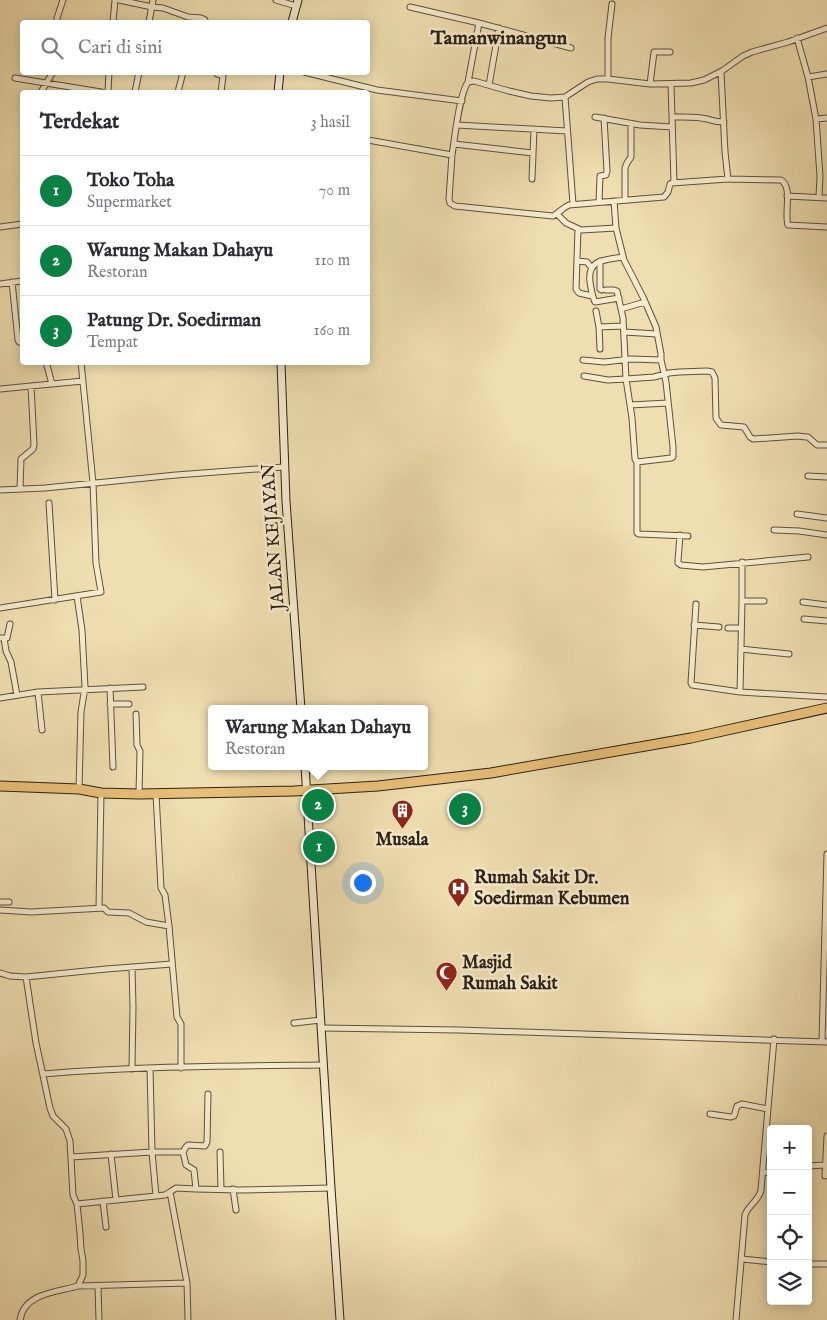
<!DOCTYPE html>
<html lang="id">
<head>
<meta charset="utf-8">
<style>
	body { margin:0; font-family:"IM FELL English",serif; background:#f7f7f7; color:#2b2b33 }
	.controls { position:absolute; right:15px; bottom:15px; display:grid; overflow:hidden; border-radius:5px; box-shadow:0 2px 12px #0003 }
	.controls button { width:45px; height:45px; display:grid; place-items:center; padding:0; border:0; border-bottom:1px solid #e1e1e2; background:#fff; color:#2b2b33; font:25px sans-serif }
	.you { position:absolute; left:362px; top:882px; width:18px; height:18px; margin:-12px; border:4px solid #fff; border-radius:50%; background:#1a73e8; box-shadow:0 0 0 8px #1a73e833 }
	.badge { display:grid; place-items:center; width:32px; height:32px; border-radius:50%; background:#0b8043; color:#fff; font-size:16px; font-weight:700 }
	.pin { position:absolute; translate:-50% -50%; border:2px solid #fff; box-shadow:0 1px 5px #0006 }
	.popup { position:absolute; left:208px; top:705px; width:220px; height:65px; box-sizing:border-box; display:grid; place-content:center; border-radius:5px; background:#fff; filter:drop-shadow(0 1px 4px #0005); font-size:16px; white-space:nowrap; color:#7c7c81 }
	.popup b { font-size:19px; color:#2b2b33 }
	.popup::after { content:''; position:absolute; left:50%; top:100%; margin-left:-10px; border:10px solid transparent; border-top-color:#fff }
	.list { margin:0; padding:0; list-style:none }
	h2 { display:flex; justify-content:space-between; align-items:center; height:65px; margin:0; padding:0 20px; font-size:21px }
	h2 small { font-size:16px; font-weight:400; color:#7c7c81 }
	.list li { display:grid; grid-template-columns:32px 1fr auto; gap:15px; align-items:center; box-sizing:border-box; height:70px; padding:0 20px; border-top:1px solid #e1e1e2 }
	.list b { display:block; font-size:19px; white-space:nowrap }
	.list p { margin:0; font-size:16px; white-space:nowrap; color:#7c7c81 }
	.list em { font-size:16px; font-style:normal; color:#7c7c81 }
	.icon { flex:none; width:28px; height:28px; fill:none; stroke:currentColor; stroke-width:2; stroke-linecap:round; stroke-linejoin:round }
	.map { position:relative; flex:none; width:827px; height:1320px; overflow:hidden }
	.search { position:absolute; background:#fff; box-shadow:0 2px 12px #0003; left:20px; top:20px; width:350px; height:55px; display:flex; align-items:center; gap:12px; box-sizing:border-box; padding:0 18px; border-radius:5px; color:#7c7c81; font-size:19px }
	.panel { position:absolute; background:#fff; box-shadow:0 2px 12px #0003; left:20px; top:90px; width:350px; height:275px; border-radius:5px }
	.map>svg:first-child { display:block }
</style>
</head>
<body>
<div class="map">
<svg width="827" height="1320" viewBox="0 0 827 1320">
	<rect width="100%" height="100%" fill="#efdeb0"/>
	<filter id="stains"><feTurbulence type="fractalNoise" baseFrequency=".004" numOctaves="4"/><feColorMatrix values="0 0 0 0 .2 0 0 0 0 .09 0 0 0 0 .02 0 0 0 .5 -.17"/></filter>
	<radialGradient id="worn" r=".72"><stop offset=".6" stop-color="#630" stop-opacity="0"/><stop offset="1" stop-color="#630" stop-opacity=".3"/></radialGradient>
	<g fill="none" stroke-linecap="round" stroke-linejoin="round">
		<defs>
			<path id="street" d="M119 0 152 7 163 8 188 17 201 18 205 20V22
				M276 0 296 6
				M410 7 479 23 571 48
				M57 22V18L63 0
				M113 22 115 0
				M149 22 153 0
				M797 38 808 77 816 119 827 118
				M304 72 377 90 462 101
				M721 72 725 152 728 179
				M217 74 223 76 221 92
				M808 77 827 74
				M15 78 101 92
				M608 79V38L612 4
				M468 82 479 23
				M650 84 654 52H670
				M671 84 674 183
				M489 85 499 28
				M41 92 53 72
				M108 92 109 72
				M135 92 139 72
				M178 92 183 72
				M565 97 573 204
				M595 117 640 125 672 127
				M672 117C683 117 696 116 707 119 714 121 716 122 724 122
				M816 119 820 176 819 197
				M457 125 567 131
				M368 140 452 155 449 199 450 203 455 206 553 216C559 213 562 208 569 205L664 197 668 192 670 184 672 183 728 179 781 180C793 187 784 213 788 225L827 227
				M454 144 533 153
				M452 155C455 137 459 95 468 82L474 81 509 91 531 96 551 98 565 97 588 82 597 79H608L650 84 691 83 704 80 722 71 743 56 752 52 788 42 827 28
				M532 179 534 129
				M787 196 827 198
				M625 200V168L627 163 631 157V124
				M614 201 616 228 624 260 643 297 656 327 661 354V360L666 382 673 447V457L671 458 637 462
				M599 202 600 176 606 175 607 171 604 118
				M557 214 566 223 581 230 616 228
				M0 227 22 224
				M578 229 576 289 579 293 592 296
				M577 261 587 262 591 267
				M600 261V289L602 290
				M12 282 18 340 19 342 22 343
				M0 284 22 281
				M606 290H614L617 291 623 318 626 379 632 418 635 459 637 462V533L639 534 688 536
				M619 298 595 302C592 296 591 289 590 282 587 259 605 260 623 257
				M621 309 645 302
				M596 311 599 327 600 349
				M599 327 623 326
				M624 332 657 334
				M583 360 604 362 631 359 661 360
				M46 362 52 384
				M584 376 608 380 626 379 654 377 669 373 679 372 707 371 712 372 715 378 716 418 718 421 721 425 744 427 750 437 753 439 798 436 806 437H808L817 445H827
				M0 389 83 381
				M630 405 668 403
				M808 476 827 477
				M20 489 21 459 33 449 34 445 31 386
				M0 490 45 488 176 475 284 467
				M49 503 55 600
				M797 514 827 518
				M774 530 799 531 827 535
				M680 535 678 561V563L681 565 703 567 808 557
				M77 596 82 630 85 687 81 712 79 789
				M742 601H764
				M803 602 827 605
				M696 604 691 683 692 685 740 692 827 697
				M0 608 101 592 96 563 93 483 81 362
				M804 619 827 621
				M694 625 719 627
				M728 628H741
				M0 638H7L10 624
				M4 638 6 651 11 662 17 695
				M741 649 789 654
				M110 688 113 767
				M38 692 42 730
				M740 692 742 601V562
				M0 698 38 692 143 687
				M110 704H129
				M136 714 137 745 140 751 139 794
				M156 794 161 888 165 895 169 926 177 1017 181 1024V1068
				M0 902H9
				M99 908 101 793
				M0 910 31 912 104 908 108 912 129 913 146 922 169 926
				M132 967 133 1007 132 1069
				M0 973 10 976 26 977 36 1043 50 1108 53 1116 66 1129 70 1141 73 1195 77 1204 80 1233 81 1249 83 1261V1275L78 1286C57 1292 24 1293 20 1320
				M26 977 106 969 172 964
				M294 1023 321 1020
				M322 1028 459 1030 827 1042
				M822 1042 827 854
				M150 1068 152 1152 156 1196
				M43 1074C136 1066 230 1066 323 1065
				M710 1114 731 1117 734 1116 737 1106 742 1104 768 1109
				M220 1152 221 1189
				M111 1154 116 1200
				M71 1157 152 1152H183L186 1147 188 1145 205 1146 207 1142 208 1094
				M808 1166 825 1165
				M763 1172 771 1173
				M825 1176 827 1136
				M196 1189 239 1190 331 1188
				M233 1189 236 1210
				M170 1192 176 1188 196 1189 194 1170 186 1165 183 1152
				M103 1201 106 1227
				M77 1204 156 1196 165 1195 170 1192 187 1283 188 1320
				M742 1259 771 1262
				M808 1264H827
				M78 1286 187 1283
				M98 1286 99 1320
				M736 1320 745 1215C748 1205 759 1201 761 1190L774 1039"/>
			<path id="secondary" d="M292 22 298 0
				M278 92 280 72
				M281 362 286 501 301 709
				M305 766 331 1188 340 1320"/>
			<path id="highway" d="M0 786 79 789 101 793 139 794 294 791 378 786 491 773 691 738 827 708"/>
		</defs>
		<use href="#street" stroke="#5d503c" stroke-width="7"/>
		<use href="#secondary" stroke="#2c2015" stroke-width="9"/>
		<use href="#highway" stroke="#2c2015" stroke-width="11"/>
		<use href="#street" stroke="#f5eacc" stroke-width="5"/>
		<use href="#secondary" stroke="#f5eacc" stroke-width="7"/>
		<use href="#highway" stroke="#e8bf78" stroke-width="9"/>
	</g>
	<defs>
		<symbol id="building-pin" viewBox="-11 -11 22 30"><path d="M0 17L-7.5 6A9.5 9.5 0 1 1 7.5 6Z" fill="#8f2418" stroke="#f5eacc"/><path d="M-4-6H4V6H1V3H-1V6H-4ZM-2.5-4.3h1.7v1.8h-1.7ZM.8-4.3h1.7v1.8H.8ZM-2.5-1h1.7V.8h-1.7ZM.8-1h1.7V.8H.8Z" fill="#fff"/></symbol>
		<symbol id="hospital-pin" viewBox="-11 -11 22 30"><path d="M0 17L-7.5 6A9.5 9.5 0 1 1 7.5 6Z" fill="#8f2418" stroke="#f5eacc"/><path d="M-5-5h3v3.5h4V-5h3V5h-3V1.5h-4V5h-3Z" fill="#fff"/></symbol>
		<symbol id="mosque-pin" viewBox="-11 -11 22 30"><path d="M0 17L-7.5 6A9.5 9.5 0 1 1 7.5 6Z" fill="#8f2418" stroke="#f5eacc"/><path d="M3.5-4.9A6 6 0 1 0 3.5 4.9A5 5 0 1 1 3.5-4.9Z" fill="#fff"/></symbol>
	</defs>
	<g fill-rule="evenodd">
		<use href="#building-pin" x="390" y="798" width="25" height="34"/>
		<use href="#hospital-pin" x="446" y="876" width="25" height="34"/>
		<use href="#mosque-pin" x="434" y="960" width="25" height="34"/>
	</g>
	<g text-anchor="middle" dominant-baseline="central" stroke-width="5" stroke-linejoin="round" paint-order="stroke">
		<g font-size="18" fill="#2c2015" stroke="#f5eacc">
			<text transform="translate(274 537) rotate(-94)">JALAN KEJAYAN</text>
		</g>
		<g font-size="18" font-weight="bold" fill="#2c2015" stroke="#f5eacc" text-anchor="start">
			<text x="402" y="840" text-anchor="middle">Musala</text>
			<text x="474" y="878">Rumah Sakit Dr.<tspan x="474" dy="21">Soedirman Kebumen</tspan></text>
			<text x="462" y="963">Masjid<tspan x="462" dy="21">Rumah Sakit</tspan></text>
		</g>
		<g font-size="20" font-weight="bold" fill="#2c2015" stroke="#f5eacc">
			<text x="499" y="38">Tamanwinangun</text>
		</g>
	</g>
	<rect width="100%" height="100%" filter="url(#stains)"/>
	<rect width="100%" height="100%" fill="url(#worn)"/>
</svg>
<div class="controls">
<button>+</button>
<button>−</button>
<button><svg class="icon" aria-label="locate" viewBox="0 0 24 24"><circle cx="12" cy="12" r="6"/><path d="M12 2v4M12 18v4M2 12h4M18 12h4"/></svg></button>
<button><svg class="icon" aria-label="layers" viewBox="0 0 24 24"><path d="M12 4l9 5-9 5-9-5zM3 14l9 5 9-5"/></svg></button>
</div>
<div class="you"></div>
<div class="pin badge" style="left:319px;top:847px">1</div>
<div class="pin badge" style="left:318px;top:805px">2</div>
<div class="popup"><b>Warung Makan Dahayu</b>Restoran</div>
<div class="pin badge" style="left:465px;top:809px">3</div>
<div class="search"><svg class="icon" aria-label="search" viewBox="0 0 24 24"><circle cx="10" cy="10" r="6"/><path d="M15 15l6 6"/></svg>Cari di sini</div>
<section class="panel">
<h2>Terdekat<small>3 hasil</small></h2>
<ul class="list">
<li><span class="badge">1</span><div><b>Toko Toha</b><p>Supermarket</p></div><em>70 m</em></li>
<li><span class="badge">2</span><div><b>Warung Makan Dahayu</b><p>Restoran</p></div><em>110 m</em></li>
<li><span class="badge">3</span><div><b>Patung Dr. Soedirman</b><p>Tempat</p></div><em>160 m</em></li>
</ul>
</section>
</div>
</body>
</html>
